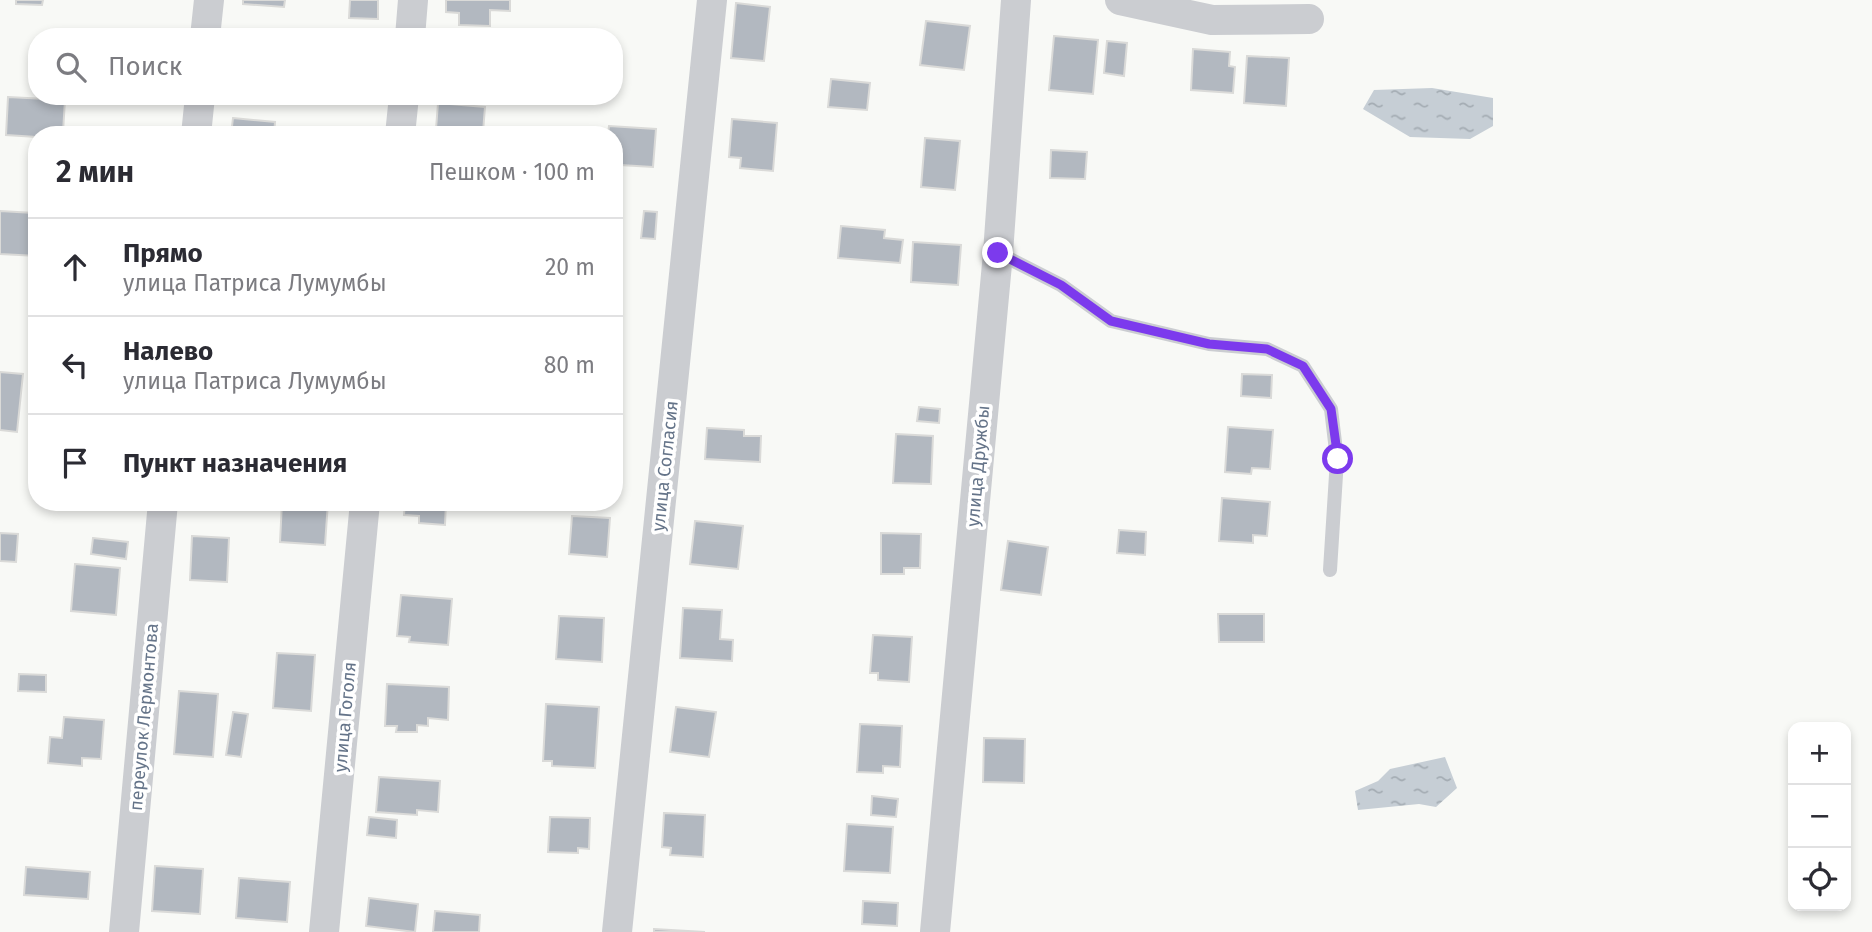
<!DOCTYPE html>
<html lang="ru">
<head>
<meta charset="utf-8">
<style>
	body { margin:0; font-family:"Fira Sans",sans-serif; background:#f7f7f7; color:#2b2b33 }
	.controls { position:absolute; right:21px; bottom:21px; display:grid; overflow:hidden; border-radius:14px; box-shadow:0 4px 10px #0003 }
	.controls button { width:63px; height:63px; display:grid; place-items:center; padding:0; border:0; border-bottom:2px solid #e1e1e2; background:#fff; color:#2b2b33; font:35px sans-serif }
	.stop { position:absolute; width:21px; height:21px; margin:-16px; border:5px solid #7c3aed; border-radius:50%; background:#fff }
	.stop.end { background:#7c3aed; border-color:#fff; box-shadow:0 2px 7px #0008 }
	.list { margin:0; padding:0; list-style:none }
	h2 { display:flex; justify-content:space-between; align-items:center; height:91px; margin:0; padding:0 28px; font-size:30px }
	h2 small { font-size:23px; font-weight:400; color:#7c7c81 }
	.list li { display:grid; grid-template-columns:46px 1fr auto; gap:21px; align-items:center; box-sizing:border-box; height:98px; padding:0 28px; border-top:2px solid #e1e1e2 }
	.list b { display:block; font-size:26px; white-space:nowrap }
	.list p { margin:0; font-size:23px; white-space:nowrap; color:#7c7c81 }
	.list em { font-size:23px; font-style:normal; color:#7c7c81 }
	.icon { flex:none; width:38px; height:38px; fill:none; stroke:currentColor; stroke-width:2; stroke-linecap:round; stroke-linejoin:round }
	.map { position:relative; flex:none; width:1872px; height:932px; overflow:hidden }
	.search { position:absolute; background:#fff; box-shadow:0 4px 10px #0003; left:28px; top:28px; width:595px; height:77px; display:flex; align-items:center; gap:18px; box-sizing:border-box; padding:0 24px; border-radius:28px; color:#7c7c81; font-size:26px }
	.panel { position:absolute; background:#fff; box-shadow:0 4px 10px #0003; left:28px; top:126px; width:595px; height:385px; border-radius:28px }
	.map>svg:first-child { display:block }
</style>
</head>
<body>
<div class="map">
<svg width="1872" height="932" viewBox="0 0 1872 932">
	<defs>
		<pattern id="water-ripples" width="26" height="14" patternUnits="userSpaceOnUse" patternTransform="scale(1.75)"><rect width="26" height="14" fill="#c6ced5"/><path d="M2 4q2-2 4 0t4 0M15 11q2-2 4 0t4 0" fill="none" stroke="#a4acb3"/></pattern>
	</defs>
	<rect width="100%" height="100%" fill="#f8f9f6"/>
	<path fill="url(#water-ripples)" d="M1432 88 1493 98V126L1470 139 1410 137 1363 109 1374 90Z
		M1445 757 1457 788 1436 807 1419 804 1358 810 1355 791 1378 781 1390 769Z"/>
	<path fill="#b2b8c0" stroke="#dadad8" stroke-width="2" d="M16 0H43L42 5 16 4Z
		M243 0H285L284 7 243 4Z
		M350 0H378V19L349 18Z
		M446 0H510V11L490 10V26L459 25V13L446 12Z
		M736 3 770 7 764 61 731 58Z
		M926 21 970 26 964 70 920 65Z
		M1054 36 1098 40 1093 94 1049 90Z
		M1107 41 1127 43 1124 76 1104 73Z
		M1193 49 1230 52 1229 66 1235 67 1233 93 1191 90Z
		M1247 56 1289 58 1286 106 1244 103Z
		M831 79 870 83 867 110 828 107Z
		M8 97 65 100 63 132 45 131V135L37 137 6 135Z
		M438 103 485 107 483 132 436 129Z
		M233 118 275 122 274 135H231Z
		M732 119 777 123 773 171 740 168 741 158 729 157Z
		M609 126 656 129 653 167 620 165 621 146 614 145V135H608Z
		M925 138 960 141 955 190 921 187Z
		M1051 150 1087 152 1085 179 1050 178Z
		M0 211 34 213 37 256 0 254Z
		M644 211 657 212 655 239 641 238Z
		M841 226 885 230 884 238 903 240 900 263 838 258Z
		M913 242 961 245 958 285 911 282Z
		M0 372 23 374 17 432 0 430Z
		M1242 374 1272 375 1271 398 1241 396Z
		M919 407 940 409 939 423 917 421Z
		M614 413 618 414 614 444Z
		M1228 427 1273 430 1270 469 1252 468 1251 474 1225 472Z
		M707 428 744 430V436H761L760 462 705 459Z
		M896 434 933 436 931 484 893 483Z
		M1222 498 1270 502 1267 536 1253 535V543L1219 541Z
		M282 502H328L325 545 280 542Z
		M405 502H446L445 525 419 523V516L404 515Z
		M572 516 610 518 607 557 569 554Z
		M695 521 743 526 738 569 690 564Z
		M1119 530 1146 532 1145 555 1117 553Z
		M0 533 18 534 16 562 0 561Z
		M881 533 921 534 920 568H904V574H881Z
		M192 536 229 538 227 582 190 580Z
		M93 538 128 542 126 559 91 554Z
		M1008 541 1048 547 1041 595 1001 590Z
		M75 564 120 568 116 615 71 611Z
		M401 595 452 599 448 645 409 642 410 637 397 636Z
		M683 608 722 610 720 639 733 640 732 661 680 658Z
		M1218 614H1264V642H1219Z
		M559 616 604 618 602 662 556 659Z
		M873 635 912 637 909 682 878 680V673H870Z
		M277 653 315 655 311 711 273 708Z
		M19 674 46 675V692L18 691Z
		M387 684 449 687 448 720 428 718V726L417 725V732H396L397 726H385Z
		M179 691 218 694 213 757 174 754Z
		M546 704 599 707 595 768 552 766V761H543Z
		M676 707 716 712 709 757 670 752Z
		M233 712 248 714 241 757 226 755Z
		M64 717 104 720 101 759 82 758V766L48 763 50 737 62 738Z
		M860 724 902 726 900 767 883 766V773L857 772Z
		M984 738 1025 739 1024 783 983 782Z
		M379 777 440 781 438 812 417 810V815L376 812Z
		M872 796 898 799 896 817 871 815Z
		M664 813 705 815 703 857 670 855 671 848 662 847Z
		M369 817 397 820 396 838 367 835Z
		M550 817 590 818 589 849 578 848V853L548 852Z
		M847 824 893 827 890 873 844 871Z
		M155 866 203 869 200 914 152 911Z
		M26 867 90 872 88 899 24 895Z
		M239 878 290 882 287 922 236 918Z
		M369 898 418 904 415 932 366 926Z
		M863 901 898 903 897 926 862 924Z
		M435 911 480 915 479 932H433Z
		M654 929 705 932H654Z"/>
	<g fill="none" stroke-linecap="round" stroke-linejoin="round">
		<path stroke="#cbcdd1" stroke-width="14" d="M998 253 1061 285 1111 321 1209 344 1267 349 1303 366 1331 409 1337 459 1330 570"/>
		<path stroke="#cbcdd1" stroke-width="30" d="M1120 0 1212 20 1309 19
			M205 37 209 0
			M410 37 413 0
			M196 135 200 96
			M400 135 404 96
			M124 932 163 502
			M324 932 365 502
			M617 932 712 0
			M935 932 998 253 1016 0"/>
	</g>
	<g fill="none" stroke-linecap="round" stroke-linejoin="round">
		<path stroke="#7c3aed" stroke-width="9" d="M998 253 1061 285 1111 321 1209 344 1267 349 1303 366 1331 409 1338 459"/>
	</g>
	<g text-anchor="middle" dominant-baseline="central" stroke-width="7" stroke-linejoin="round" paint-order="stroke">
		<g font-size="18" fill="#657489" stroke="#fff">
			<text transform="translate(665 466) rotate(-84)">улица Согласия</text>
			<text transform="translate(978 466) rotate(-85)">улица Дружбы</text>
			<text transform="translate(144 717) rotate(-85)">переулок Лермонтова</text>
			<text transform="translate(345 717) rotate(-85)">улица Гоголя</text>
		</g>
	</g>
</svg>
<div class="controls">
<button>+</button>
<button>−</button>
<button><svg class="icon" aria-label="locate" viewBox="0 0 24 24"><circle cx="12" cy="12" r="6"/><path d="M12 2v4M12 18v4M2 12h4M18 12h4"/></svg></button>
</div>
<div class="stop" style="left:1338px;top:459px"></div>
<div class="stop end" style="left:998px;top:253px"></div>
<div class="search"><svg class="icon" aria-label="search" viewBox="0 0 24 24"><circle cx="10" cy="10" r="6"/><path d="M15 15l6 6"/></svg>Поиск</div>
<section class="panel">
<h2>2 мин<small>Пешком · 100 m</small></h2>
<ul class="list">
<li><svg class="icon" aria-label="ahead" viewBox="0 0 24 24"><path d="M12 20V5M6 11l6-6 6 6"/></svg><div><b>Прямо</b><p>улица Патриса Лумумбы</p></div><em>20 m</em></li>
<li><svg class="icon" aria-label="left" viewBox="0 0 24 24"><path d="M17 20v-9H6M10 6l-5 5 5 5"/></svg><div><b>Налево</b><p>улица Патриса Лумумбы</p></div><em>80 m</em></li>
<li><svg class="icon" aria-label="arrive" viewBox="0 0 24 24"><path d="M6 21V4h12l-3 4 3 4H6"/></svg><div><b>Пункт назначения</b></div></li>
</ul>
</section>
</div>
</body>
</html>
